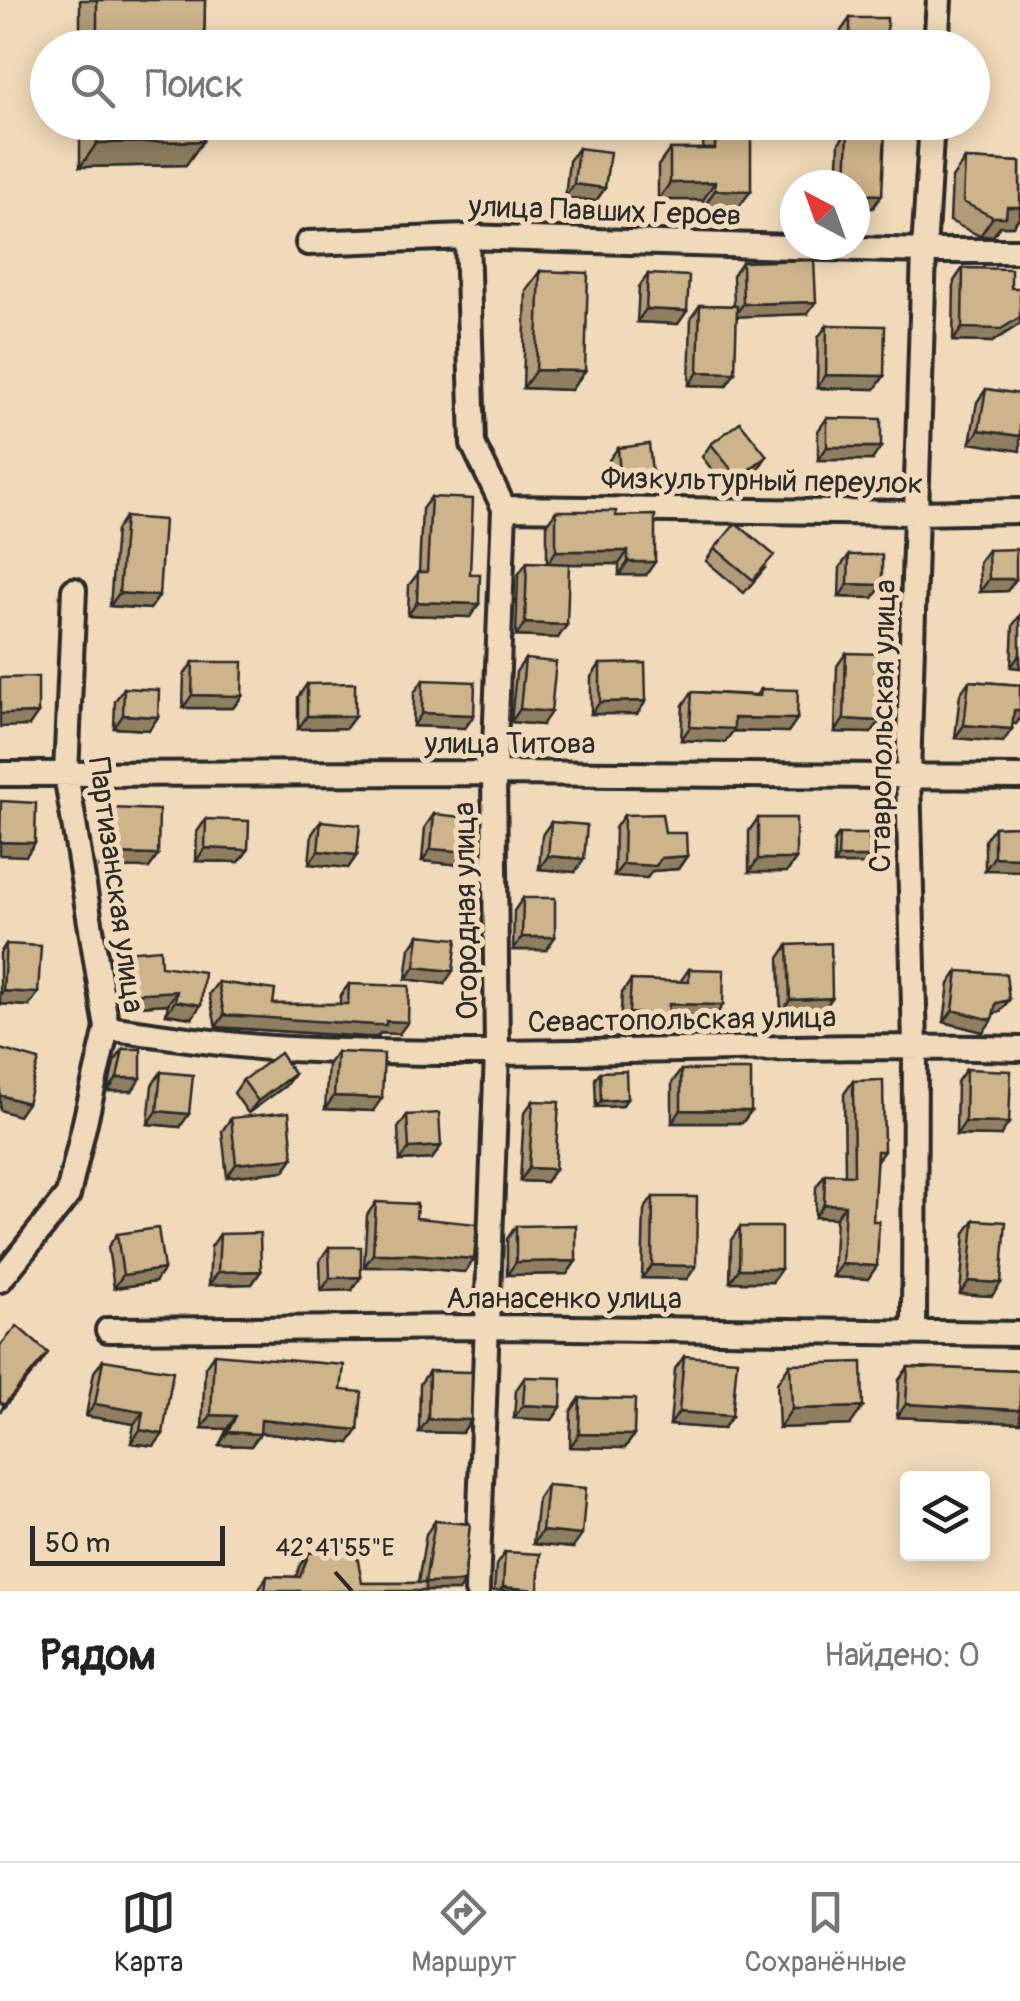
<!DOCTYPE html>
<html lang="ru">
<head>
<meta charset="utf-8">
<style>
	body { margin:0; font-family:Pangolin,sans-serif; background:#f6f6f6; color:#222 }
	.controls { position:absolute; right:30px; bottom:30px; display:grid; overflow:hidden; border-radius:10px; box-shadow:0 5px 25px #0003 }
	.controls button { width:90px; height:90px; display:grid; place-items:center; padding:0; border:0; border-bottom:2px solid #e0e0e0; background:#fff; color:#222; font:50px sans-serif }
	.compass { position:absolute; left:780px; top:170px; width:90px; height:90px; border-radius:50%; background:#fff; box-shadow:0 5px 25px #0003; rotate:319deg }
	.scale { position:absolute; left:30px; bottom:25px; width:195px; box-sizing:border-box; padding-left:10px; border:5px solid #2b2b2b; border-top:0; font-size:28px; line-height:35px; white-space:nowrap; color:#2b2b2b; -webkit-text-stroke:8px #f0dab9; paint-order:stroke }
	.list { margin:0; padding:0; list-style:none }
	h2 { display:flex; justify-content:space-between; align-items:center; height:130px; margin:0; padding:0 40px; font-size:42px }
	h2 small { font-size:32px; font-weight:400; color:#767676 }
	.icon { flex:none; width:55px; height:55px; fill:none; stroke:currentColor; stroke-width:2; stroke-linecap:round; stroke-linejoin:round }
	.map { position:relative; flex:none; width:1020px; height:1591px; overflow:hidden }
	.search { position:absolute; background:#fff; box-shadow:0 5px 25px #0003; left:30px; right:30px; top:30px; height:110px; display:flex; align-items:center; gap:25px; box-sizing:border-box; padding:0 35px; border-radius:55px; color:#767676; font-size:38px }
	.sheet { height:270px; background:#fff }
	nav { display:flex; justify-content:space-around; align-items:center; box-sizing:border-box; height:140px; border-top:2px solid #e0e0e0; background:#fff; font-size:28px; color:#767676 }
	nav a { display:grid; justify-items:center; gap:5px }
	nav .on { color:#2b2b2b }
	.map>svg:first-child { display:block }
</style>
</head>
<body>
<div class="map">
<svg width="1020" height="1591" viewBox="0 0 1020 1591">
	<rect width="100%" height="100%" fill="#f0dab9"/>
	<filter id="ink" filterUnits="userSpaceOnUse"><feTurbulence type="fractalNoise" baseFrequency=".01" numOctaves="2"/><feDisplacementMap in="SourceGraphic" scale="20" xChannelSelector="R" yChannelSelector="G"/><feConvolveMatrix kernelMatrix="1 2 1 2 8 2 1 2 1" color-interpolation-filters="sRGB"/></filter>
	<g filter="url(#ink)">
		<g fill="none" stroke-linecap="round" stroke-linejoin="round">
			<defs>
				<path id="street" d="M936 48 939 0
					M467 237 473 444 504 508 494 773 497 1053 477 1591
					M308 243 467 237 924 251H1020
					M504 508 916 513 1020 511
					M0 774 494 773 1020 777
					M107 1028C162 1035 218 1045 273 1048 522 1062 771 1041 1020 1049
					M0 1280 68 1195 107 1028 66 774 74 590
					M108 1330 488 1327 1020 1334
					M914 1331 915 1046 908 775 924 251 932 122"/>
			</defs>
			<use href="#street" stroke="#2b2b2b" stroke-width="30"/>
			<use href="#street" stroke="#f0dab9" stroke-width="22"/>
		</g>
		<path fill="#b19b78" stroke="#2b2b2b" stroke-width="2.5" d="M80 0H205L204 48H80Z
			M850 18 887 48H841V31Z
			M80 122H203L186 165 80 167Z
			M704 122H751L738 208H703V200H658V166L670 149H703Z
			M848 130 882 195 873 208 855 207V185H837L839 143Z
			M578 148 605 188 596 201 565 197 569 161Z
			M965 159 1020 162V216L1013 226H1000L993 236H980L950 221 952 178Z
			M742 262 807 314 737 316 726 386 689 385 691 318 700 305 734 306 733 275Z
			M963 268 992 342 953 341 954 281Z
			M540 271 585 371 571 390 523 388 526 290Z
			M648 274 687 311 678 324 637 322 639 287Z
			M827 325 884 376 875 389 817 388 818 338Z
			M986 389 1020 394 970 443 977 402Z
			M827 418 872 460H818V431Z
			M711 444 758 469 729 491 702 457Z
			M618 448 643 485 611 489 609 460Z
			M431 497 470 574V617L408 615 409 585 419 572 422 509Z
			M556 511 616 516 646 575H619V564H569L558 638 516 636 518 575 527 562 547 563V524Z
			M125 517 159 596 150 609 110 606 116 530Z
			M715 548 765 568 744 593 706 561Z
			M988 550 1016 579 1007 591 980 592 979 562Z
			M849 555 882 585 873 598 839 597 840 567Z
			M1020 615V668L1011 667 1013 625Z
			M846 653 880 721 871 733 835 732 837 666Z
			M525 659 542 725 511 722 516 672Z
			M193 662 242 696 233 708H183L184 675Z
			M600 664 646 701 637 714H591V677Z
			M423 680 474 715 465 728 413 726 414 693Z
			M969 681 1020 685V718L1016 724 1013 723 1003 742 955 738 960 694Z
			M307 684 355 716 346 728 298 729V697Z
			M124 688 158 717 149 730 114 728 115 701Z
			M761 689 797 719 788 732 733 731 725 742 681 740 683 705 692 692 756 695Z
			M110 808 158 855 149 868 100 867 101 821Z
			M434 814 461 865 422 861 425 827Z
			M624 815 665 833 687 856 678 869 652 871 647 878 614 876 615 828Z
			M758 818 796 859 787 872H749V831Z
			M206 819 248 850 239 862 196 861 197 832Z
			M321 821 357 855 348 868 309 864 312 834Z
			M551 822 575 872 539 869 542 835Z
			M1020 826 985 870V840L994 827Z
			M839 834 869 857 864 864H834V841Z
			M523 898 546 950H513L514 911Z
			M419 935 444 984 406 979 410 948Z
			M6 944 29 1006 0 1004V953Z
			M788 945 823 1011 781 1013 779 958Z
			M125 952 161 966 192 1018 166 1014 168 1004 119 1007 116 964Z
			M689 969 714 1018 667 1017 659 1028 620 1026 622 993 631 980 680 982Z
			M958 971 1000 1012 993 1014 983 1032 944 1022 949 984Z
			M218 982 273 1004H340V996L349 984 399 1034 380 1033 377 1037H367L216 1027 209 994Z
			M123 1049 132 1091H108L114 1062Z
			M337 1052 373 1111 325 1109 328 1065Z
			M966 1069 1000 1136 956 1135 957 1082Z
			M681 1070 751 1111 742 1123H672V1083Z
			M161 1072 180 1127 148 1124 152 1085Z
			M600 1072 627 1099 622 1106 596 1107 595 1079Z
			M294 1074 285 1086 248 1113 234 1093 243 1080Z
			M853 1081 884 1151 876 1162 868 1279 833 1277 836 1218 815 1217 816 1187 825 1174 845 1175 844 1094Z
			M533 1101 555 1169 546 1182 520 1181 524 1113Z
			M407 1115 441 1146 432 1159 400 1161 398 1128Z
			M231 1118 293 1158 284 1171 227 1177 222 1131Z
			M653 1197 696 1266 687 1279 642 1278 644 1210Z
			M376 1202 416 1218 474 1259 465 1272 405 1267H364L367 1215Z
			M974 1220 992 1296 960 1294 965 1233Z
			M516 1226 576 1261 567 1274 507 1275V1239Z
			M740 1227 772 1282H730L731 1240Z
			M117 1234 155 1282 114 1288 108 1247Z
			M220 1234 261 1271 252 1284 209 1285 211 1247Z
			M329 1247 352 1290 321 1291 320 1260Z
			M214 1354 341 1390 349 1443 260 1433 251 1446 219 1445 227 1429 202 1428 205 1367Z
			M684 1356 732 1416 723 1429 670 1425 675 1369Z
			M103 1360 163 1434 154 1446 131 1443 134 1424 86 1416 94 1372Z
			M790 1364 850 1425 779 1428 777 1383Z
			M908 1367 1020 1371V1423L897 1417 899 1380Z
			M429 1371 471 1420 462 1433 419 1432 420 1384Z
			M525 1377 561 1407 552 1420 514 1418 516 1390Z
			M580 1398 634 1435 625 1448 570 1447 571 1411Z
			M547 1485 573 1548 533 1544 538 1498Z
			M435 1521 458 1591H258L267 1576 296 1577 300 1565 309 1553 362 1583H418L426 1534Z
			M505 1552 538 1590 537 1591H494L496 1565Z"/>
		<path fill="#907e61" stroke="#2b2b2b" stroke-width="2.5" d="M203 141 186 165 80 167 97 143Z
			M715 182 703 200H658L670 183Z
			M574 184 605 188 596 201 565 197Z
			M715 190 751 191 738 208H703Z
			M855 194 882 195 873 208 855 207Z
			M1007 207H1020V216L1013 226H1000L993 236H980L993 217Z
			M816 302 807 314 734 317 743 304Z
			M646 309 687 311 678 324 637 322Z
			M1020 317V324L992 342 953 341 962 328Z
			M536 370 585 371 571 390 523 388Z
			M698 372 735 373 726 386 689 385Z
			M826 375 884 376 875 389 817 388Z
			M979 430 1020 436V451L970 443Z
			M827 447H881L872 460H818Z
			M767 456 758 469 729 491 738 478Z
			M652 472 643 485 611 489 620 476Z
			M556 551H628L619 564H547Z
			M628 562H655L646 575H619Z
			M989 579H1016L1007 591 980 592Z
			M848 584 882 585 873 598 839 597Z
			M119 593 159 596 150 609 110 606Z
			M417 602 479 604 470 617 408 615Z
			M525 623 567 625 558 638 516 636Z
			M1020 654V668L1011 667Z
			M192 695 242 696 233 708H183Z
			M646 701 637 714H591L600 702Z
			M520 709 551 712 542 725 511 722Z
			M1014 710H1020V718L1016 724 1005 723Z
			M38 713 29 726 0 727V714Z
			M422 713 474 715 465 728 413 726Z
			M123 715 158 717 149 730 114 728Z
			M307 716H355L346 728 298 729Z
			M734 718 797 719 788 732 733 731 725 742 681 740 690 727Z
			M844 719 880 721 871 733 835 732Z
			M964 725 1012 729 1003 742 955 738Z
			M0 842 35 843 26 856 0 855Z
			M205 848 248 850 239 862 196 861Z
			M431 849 470 852 461 865 422 861Z
			M318 851 357 855 348 868 309 864Z
			M109 854 158 855 149 868 100 867Z
			M548 856 584 859 575 872 539 869Z
			M687 856 678 869 652 871 647 878 614 876 623 864 661 858Z
			M838 857H869L864 864H834Z
			M994 857 1020 858V871L985 870Z
			M758 859H796L787 872H749Z
			M522 937H555L546 950H513Z
			M415 967 453 971 444 984 406 979Z
			M3 991 38 993 29 1006 0 1004V995Z
			M177 991 168 1004 119 1007 128 994Z
			M832 998 823 1011 781 1013 790 1000Z
			M1009 1000 1000 1012 987 1016 996 1003Z
			M175 1001 201 1005 192 1018 166 1014Z
			M669 1004 723 1005 714 1018 667 1017 659 1028 620 1026 629 1013Z
			M953 1010 992 1020 983 1032 944 1022Z
			M224 1015 386 1021 408 1022 399 1034 380 1033 377 1037H367L216 1027Z
			M294 1074 285 1086 248 1113 258 1101Z
			M117 1078H141L132 1091H108Z
			M0 1095 27 1103 18 1116 0 1110Z
			M334 1096 382 1098 373 1111 325 1109Z
			M627 1099 622 1106 596 1107 601 1101Z
			M681 1110 751 1111 742 1123H672Z
			M157 1111 189 1114 180 1127 148 1124Z
			M965 1122 1009 1123 1000 1136 956 1135Z
			M441 1146 432 1159 400 1161 409 1148Z
			M293 1158 284 1171 227 1177 236 1164Z
			M529 1168 555 1169 546 1182 520 1181Z
			M824 1204 845 1205 836 1218 815 1217Z
			M373 1254H414L474 1259 465 1272 405 1267H364Z
			M576 1261 567 1274 507 1275 516 1262Z
			M842 1264 877 1266 868 1279 833 1277Z
			M652 1265 696 1266 687 1279 642 1278Z
			M164 1269 155 1282 114 1288 123 1275Z
			M739 1269H781L772 1282H730Z
			M261 1271 252 1284 209 1285 218 1272Z
			M361 1277 352 1290 321 1291 330 1278Z
			M969 1281 1001 1283 992 1296 960 1294Z
			M48 1353 39 1366 0 1412 4 1405Z
			M95 1404 143 1412 134 1424 86 1416Z
			M906 1404 1020 1410V1423L897 1417Z
			M523 1405 561 1407 552 1420 514 1418Z
			M863 1407 850 1425 779 1428 792 1409Z
			M679 1412 732 1416 723 1429 670 1425Z
			M211 1415 236 1416 227 1429 202 1428Z
			M428 1419 471 1420 462 1433 419 1432Z
			M261 1420 358 1430 349 1443 252 1432Z
			M140 1430 163 1434 154 1446 131 1443Z
			M228 1432 260 1434 251 1446 219 1445Z
			M579 1434 634 1435 625 1448 570 1447Z
			M542 1531 582 1535 573 1548 533 1544Z
			M464 1582 458 1591H419L425 1583Z
			M503 1587 538 1590 537 1591H500Z"/>
		<path fill="#ceb48b" stroke="#2b2b2b" stroke-width="2.5" d="M97 0H205L204 48H97Z
			M850 18H887V48H850Z
			M97 122H203V141L97 143Z
			M716 122H751V191L715 190V182L670 183V149H715Z
			M848 130 885 132 882 195 855 194V185H846Z
			M578 148 610 152 605 188 574 184Z
			M965 159 1020 162V207H1007L1006 217H993L963 202Z
			M814 260 816 302 743 304 742 262Z
			M963 268 1011 269V288H1020V317L1001 329 962 328Z
			M540 271 588 273 585 371 536 370Z
			M648 274 689 276 687 311 646 309Z
			M700 305 737 306 735 373 698 372Z
			M827 325 885 326 884 376 826 375Z
			M986 389 1020 394V436L979 430Z
			M827 418 881 419V447H827Z
			M740 422 767 456 738 478 711 444Z
			M649 444 652 472 620 476 618 448Z
			M431 497 473 499 470 574H480L479 604 417 602 418 572H427Z
			M556 511H616V516L655 515V562H628V551H556Z
			M125 517 164 520 159 596 119 593Z
			M736 523 774 555 753 580 715 548Z
			M1016 549V579H989L988 550Z
			M849 555H882V585L848 584Z
			M527 562 569 564 567 625 525 623Z
			M846 653 882 654 880 721 844 719Z
			M525 659 556 662 551 712 520 709Z
			M193 662H243L242 696 192 695Z
			M645 663 646 701 600 702V664Z
			M38 677V713L0 714V678Z
			M423 680 475 682 474 715 422 713Z
			M969 681 1020 685V710H1014L1012 729 964 725Z
			M355 683V716H307V684Z
			M124 688 159 690 158 717 123 715Z
			M761 689 798 690 797 719 734 718V729L690 727 692 692 760 696Z
			M1 801 36 803 35 843 0 842Z
			M110 808 159 810 158 855 109 854Z
			M434 814 472 818 470 852 431 849Z
			M662 814 665 833H686L687 856 661 858 656 866 623 864 624 815Z
			M758 818H796V859H758Z
			M206 819 249 821 248 850 205 848Z
			M321 821 360 825 357 855 318 851Z
			M551 822 587 825 584 859 548 856Z
			M1020 826V858L994 857V827Z
			M839 834H869V857H838Z
			M523 898H555V937H522Z
			M419 935 457 939 453 971 415 967Z
			M831 943 832 998 790 1000 788 945Z
			M6 944 41 946 38 993 3 991Z
			M160 949 161 966 204 972 201 1005 175 1001 177 991 128 994 125 952Z
			M689 969 724 970 723 1005 669 1004 668 1015 629 1013 631 980 689 982Z
			M958 971 1006 974 1009 1000 996 1003 992 1020 953 1010Z
			M218 982 275 990 273 1004H348L349 984 409 986 408 1022 386 1021V1025H375L224 1015Z
			M0 1049 39 1060 27 1103 0 1095Z
			M123 1049H141V1078H117Z
			M337 1052 384 1054 382 1098 334 1096Z
			M280 1053 294 1074 258 1101 243 1080Z
			M966 1069 1011 1071 1009 1123 965 1122Z
			M681 1070H751V1111L681 1110Z
			M626 1071 627 1099 601 1101 600 1072Z
			M161 1072 193 1075 189 1114 157 1111Z
			M883 1080 884 1151H877L873 1221H879L877 1266 842 1264 845 1205 824 1204 825 1174 854 1175 853 1081Z
			M533 1101 559 1102 555 1169 529 1168Z
			M289 1112 293 1158 236 1164 231 1118Z
			M439 1113 441 1146 409 1148 407 1115Z
			M653 1197H697L696 1266 652 1265Z
			M376 1202 417 1204 416 1218 477 1224 474 1259 414 1254H373Z
			M974 1220 1006 1222 1001 1283 969 1281Z
			M576 1225V1261L516 1262V1226Z
			M740 1227H781V1269H739Z
			M158 1228 164 1269 123 1275 117 1234Z
			M260 1233 261 1271 218 1272 220 1234Z
			M329 1247H361V1277L330 1278Z
			M17 1326 48 1353 4 1405 0 1402V1346Z
			M214 1354 344 1365 341 1390 362 1392 358 1430 261 1420 260 1434 228 1432 236 1416 211 1415Z
			M684 1356 737 1360 732 1416 679 1412Z
			M103 1360 173 1371 163 1434 140 1430 143 1412 95 1404Z
			M862 1362 863 1407 792 1409 790 1364Z
			M908 1367 1020 1371V1410L906 1404Z
			M429 1371 472 1372 471 1420 428 1419Z
			M525 1377 562 1378 561 1407 523 1405Z
			M580 1398 635 1399 634 1435 579 1434Z
			M547 1485 586 1488 582 1535 542 1531Z
			M435 1521 470 1524 464 1582 425 1583Z
			M356 1550 362 1583H425V1591H265L267 1576 300 1577 309 1553Z
			M505 1552 540 1554 538 1590 503 1587Z"/>
	</g>
	<path fill="none" stroke="#2b2b2b" stroke-width="4" d="M335 1572 352 1591"/>
	<g text-anchor="middle" dominant-baseline="central" stroke-width="10" stroke-linejoin="round" paint-order="stroke">
		<g font-size="30" fill="#2b2b2b" stroke="#f0dab9">
			<text transform="translate(605 211) rotate(2)">улица Павших Героев</text>
			<text transform="translate(762 481) rotate(1)">Физкультурный переулок</text>
			<text transform="translate(883 726) rotate(-89)">Ставропольская улица</text>
			<text x="510" y="743">улица Титова</text>
			<text transform="translate(116 885) rotate(82)">Партизанская улица</text>
			<text transform="translate(466 911) rotate(-91)">Огородная улица</text>
			<text transform="translate(682 1020) rotate(-1)">Севастопольская улица</text>
			<text x="564" y="1298">Аланасенко улица</text>
		</g>
	</g>
	<g font-size="25" text-anchor="middle" fill="#2b2b2b" stroke="#f0dab9" stroke-width="10" stroke-linejoin="round" paint-order="stroke">
		<text x="335" y="1556">42°41'55"E</text>
	</g>
</svg>
<div class="controls">
<button><svg class="icon" aria-label="layers" viewBox="0 0 24 24"><path d="M12 4l9 5-9 5-9-5zM3 14l9 5 9-5"/></svg></button>
</div>
<svg class="compass" viewBox="-18 -18 36 36"><path d="M0-13l5 13h-10z" fill="#e53935"/><path d="M0 13l5-13h-10z" fill="#767676"/></svg>
<div class="scale">50 m</div>
<div class="search"><svg class="icon" aria-label="search" viewBox="0 0 24 24"><circle cx="10" cy="10" r="6"/><path d="M15 15l6 6"/></svg>Поиск</div>
</div>
<section class="sheet">
<h2>Рядом<small>Найдено: 0</small></h2>
<ul class="list">
</ul>
</section>
<nav>
<a class="on"><svg class="icon" aria-label="map" viewBox="0 0 24 24"><path d="M3 6l6-2 6 2 6-2v14l-6 2-6-2-6 2zM9 4v14M15 6v14"/></svg>Карта</a>
<a><svg class="icon" aria-label="directions" viewBox="0 0 24 24"><path d="M12 3l9 9-9 9-9-9zM9 14v-3h6M13 9l2 2-2 2"/></svg>Маршрут</a>
<a><svg class="icon" aria-label="saved" viewBox="0 0 24 24"><path d="M7 4h10v16l-5-4-5 4z"/></svg>Сохранённые</a>
</nav>
</body>
</html>
